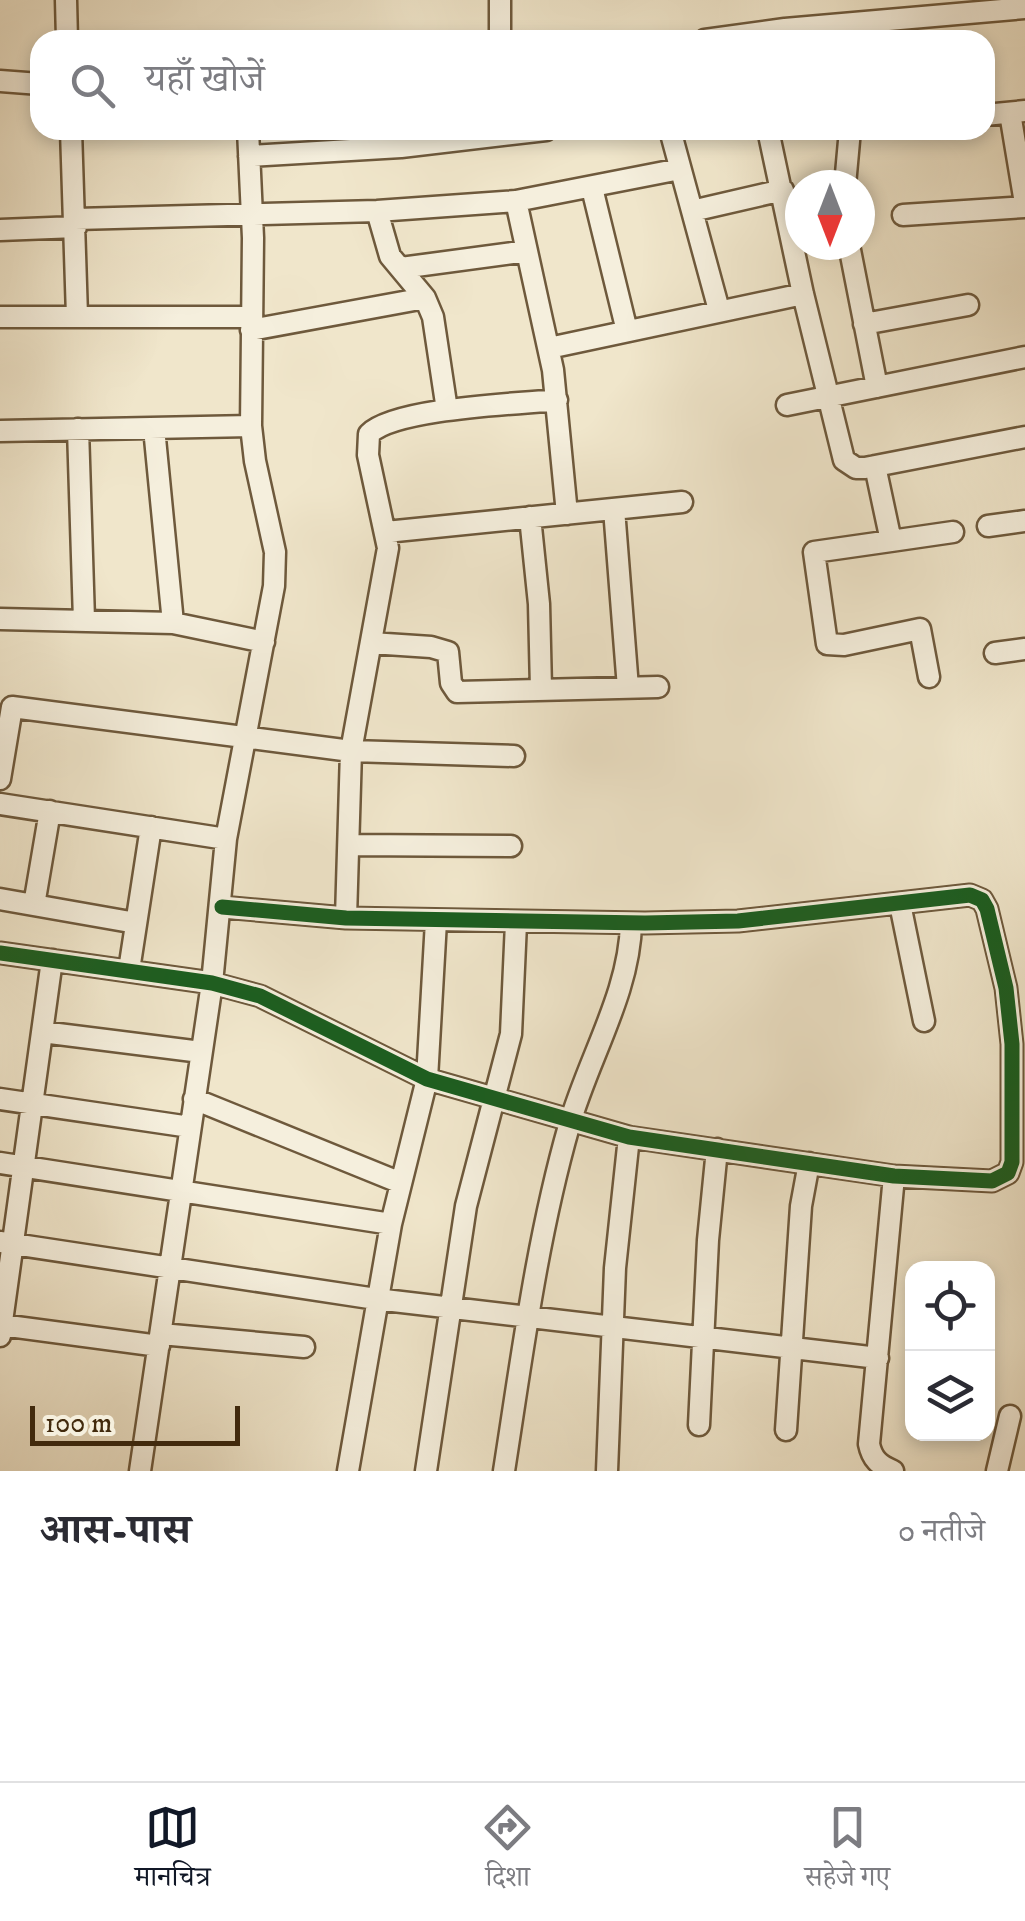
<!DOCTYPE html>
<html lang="hi">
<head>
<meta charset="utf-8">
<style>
	body { margin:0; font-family:"IM FELL DW Pica","Noto Serif Devanagari",serif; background:#f2f2f3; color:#2b2b33 }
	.controls { position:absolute; right:30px; bottom:30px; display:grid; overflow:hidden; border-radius:20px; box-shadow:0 5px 15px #0003 }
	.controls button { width:90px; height:90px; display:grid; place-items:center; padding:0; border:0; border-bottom:2px solid #e1e1e2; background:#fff; color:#2b2b33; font:50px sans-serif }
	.compass { position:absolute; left:785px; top:170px; width:90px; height:90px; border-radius:50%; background:#fff; box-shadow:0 5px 15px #0003; rotate:180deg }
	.scale { position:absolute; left:30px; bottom:25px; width:210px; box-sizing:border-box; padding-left:10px; border:5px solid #422a0d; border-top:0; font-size:28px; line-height:35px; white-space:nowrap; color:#422a0d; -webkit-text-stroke:8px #f5efdd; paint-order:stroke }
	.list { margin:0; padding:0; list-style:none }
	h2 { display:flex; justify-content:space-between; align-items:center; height:130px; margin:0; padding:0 40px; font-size:42px }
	h2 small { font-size:32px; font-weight:400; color:#7c7c81 }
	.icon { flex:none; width:55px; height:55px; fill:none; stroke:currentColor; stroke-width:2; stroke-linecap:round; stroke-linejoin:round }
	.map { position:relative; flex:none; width:1025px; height:1471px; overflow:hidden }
	.search { position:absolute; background:#fff; box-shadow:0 5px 15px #0003; left:30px; right:30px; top:30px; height:110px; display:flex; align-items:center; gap:25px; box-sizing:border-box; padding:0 35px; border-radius:30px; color:#7c7c81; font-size:38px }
	.sheet { height:310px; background:#fff }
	nav { display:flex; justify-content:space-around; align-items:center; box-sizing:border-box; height:140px; border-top:2px solid #e1e1e2; background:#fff; font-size:28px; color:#7c7c81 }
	nav a { display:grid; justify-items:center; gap:5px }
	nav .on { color:#111827 }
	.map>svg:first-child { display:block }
</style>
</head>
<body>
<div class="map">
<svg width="1025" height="1471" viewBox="0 0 1025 1471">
	<rect width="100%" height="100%" fill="#f0e6cb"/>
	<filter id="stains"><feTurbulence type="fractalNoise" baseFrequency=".002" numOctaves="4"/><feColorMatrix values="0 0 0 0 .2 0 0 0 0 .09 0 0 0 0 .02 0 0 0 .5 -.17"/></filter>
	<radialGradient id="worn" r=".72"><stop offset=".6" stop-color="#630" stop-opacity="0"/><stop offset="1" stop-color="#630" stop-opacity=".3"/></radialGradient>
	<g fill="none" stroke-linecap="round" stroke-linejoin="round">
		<defs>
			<path id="minor" d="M66 0 67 40
				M500 0V40
				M705 40 785 29 1025 8
				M0 81 40 84
				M1010 113 1025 203
				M985 115 1025 111
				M71 130 77 316
				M670 130 719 310
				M768 130 803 294 844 460 856 468H865L1025 437
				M249 156 401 147 546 130
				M845 185 850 130
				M592 188 627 331
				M516 201 553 370 567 514
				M377 211 390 256 425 298 433 317 447 410
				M692 211 783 190
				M903 215 1025 207
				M76 219 377 211 516 201 680 169
				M0 230 76 227
				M849 245 877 387
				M401 268 527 251
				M0 317H251
				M864 324 968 305
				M251 330 425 298
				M549 348 803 294
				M787 405 1025 357
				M154 428 173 623
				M78 429 84 620
				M0 431 251 426
				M875 466 891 541 814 552 827 644 844 645 920 629 929 677
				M614 509 628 688
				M530 517 539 604 541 689
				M988 526 1025 521
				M386 532 682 502
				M891 541 953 532
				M0 619 173 623 264 642
				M371 643 431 647 448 652 451 683 457 692 658 687
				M995 653 1025 649
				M0 779 12 707 351 751 514 756
				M0 804 226 839
				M349 845 511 846
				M0 899 136 923
				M900 904 924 1021
				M34 905 50 811
				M346 918 351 751 388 548 368 455 369 434C395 408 517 404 557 400
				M0 953 212 983 260 996 427 1079 629 1137 894 1176 992 1181 1008 1173 1012 1162V1044L1006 988 987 909 982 900 970 895 738 921 645 923 346 918 222 907
				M129 970 151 827
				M42 1032 201 1052
				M0 1099 190 1127
				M194 1099 401 1183
				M0 1163 391 1224
				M0 1242 376 1299 878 1358
				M1 1325 159 1346
				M161 1334 304 1347
				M0 1336 52 960
				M699 1425 708 1240 717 1149
				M786 1430 801 1206 809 1163
				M140 1471 212 983 226 839 274 586 275 552 255 461 251 426 253 238 248 130
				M348 1471 391 1224 427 1079 436 921
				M426 1471 466 1206 511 1034 516 923
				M504 1471C522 1356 537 1238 569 1126 588 1059 630 992 631 923
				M607 1471 615 1268 629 1137
				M893 1471C879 1465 872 1459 869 1444L894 1176
				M997 1471 1010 1416"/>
		</defs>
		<use href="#minor" stroke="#6e593c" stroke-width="25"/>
		<use href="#minor" stroke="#f5efdd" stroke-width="20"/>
		<defs>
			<path id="cycleway" d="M0 953 212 983 260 996 427 1079 629 1137 894 1176 992 1181 1008 1173 1012 1162V1044L1006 988 987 909 982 900 970 895 738 921 645 923 346 918 222 907"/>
		</defs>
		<use href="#cycleway" stroke="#f5efdd" stroke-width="21"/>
		<use href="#cycleway" stroke="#1b5e20" stroke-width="15"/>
	</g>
	<rect width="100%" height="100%" filter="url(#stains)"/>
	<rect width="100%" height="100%" fill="url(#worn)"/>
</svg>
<div class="controls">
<button><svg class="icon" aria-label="locate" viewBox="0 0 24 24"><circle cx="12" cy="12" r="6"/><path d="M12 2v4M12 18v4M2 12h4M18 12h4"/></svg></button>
<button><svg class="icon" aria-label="layers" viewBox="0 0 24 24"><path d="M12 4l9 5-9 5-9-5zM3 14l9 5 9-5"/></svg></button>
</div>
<svg class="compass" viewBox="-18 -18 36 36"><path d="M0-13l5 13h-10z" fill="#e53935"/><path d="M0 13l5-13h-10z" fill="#7c7c81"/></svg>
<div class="scale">100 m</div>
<div class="search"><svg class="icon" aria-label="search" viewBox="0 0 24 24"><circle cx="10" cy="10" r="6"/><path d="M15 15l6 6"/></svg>यहाँ खोजें</div>
</div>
<section class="sheet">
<h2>आस-पास<small>0 नतीजे</small></h2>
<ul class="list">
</ul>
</section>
<nav>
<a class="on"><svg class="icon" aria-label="map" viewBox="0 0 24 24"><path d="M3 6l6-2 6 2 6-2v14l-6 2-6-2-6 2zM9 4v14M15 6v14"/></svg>मानचित्र</a>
<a><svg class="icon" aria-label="directions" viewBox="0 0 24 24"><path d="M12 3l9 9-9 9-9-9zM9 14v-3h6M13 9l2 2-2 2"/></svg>दिशा</a>
<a><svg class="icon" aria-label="saved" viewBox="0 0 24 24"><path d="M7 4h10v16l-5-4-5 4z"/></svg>सहेजे गए</a>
</nav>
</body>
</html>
